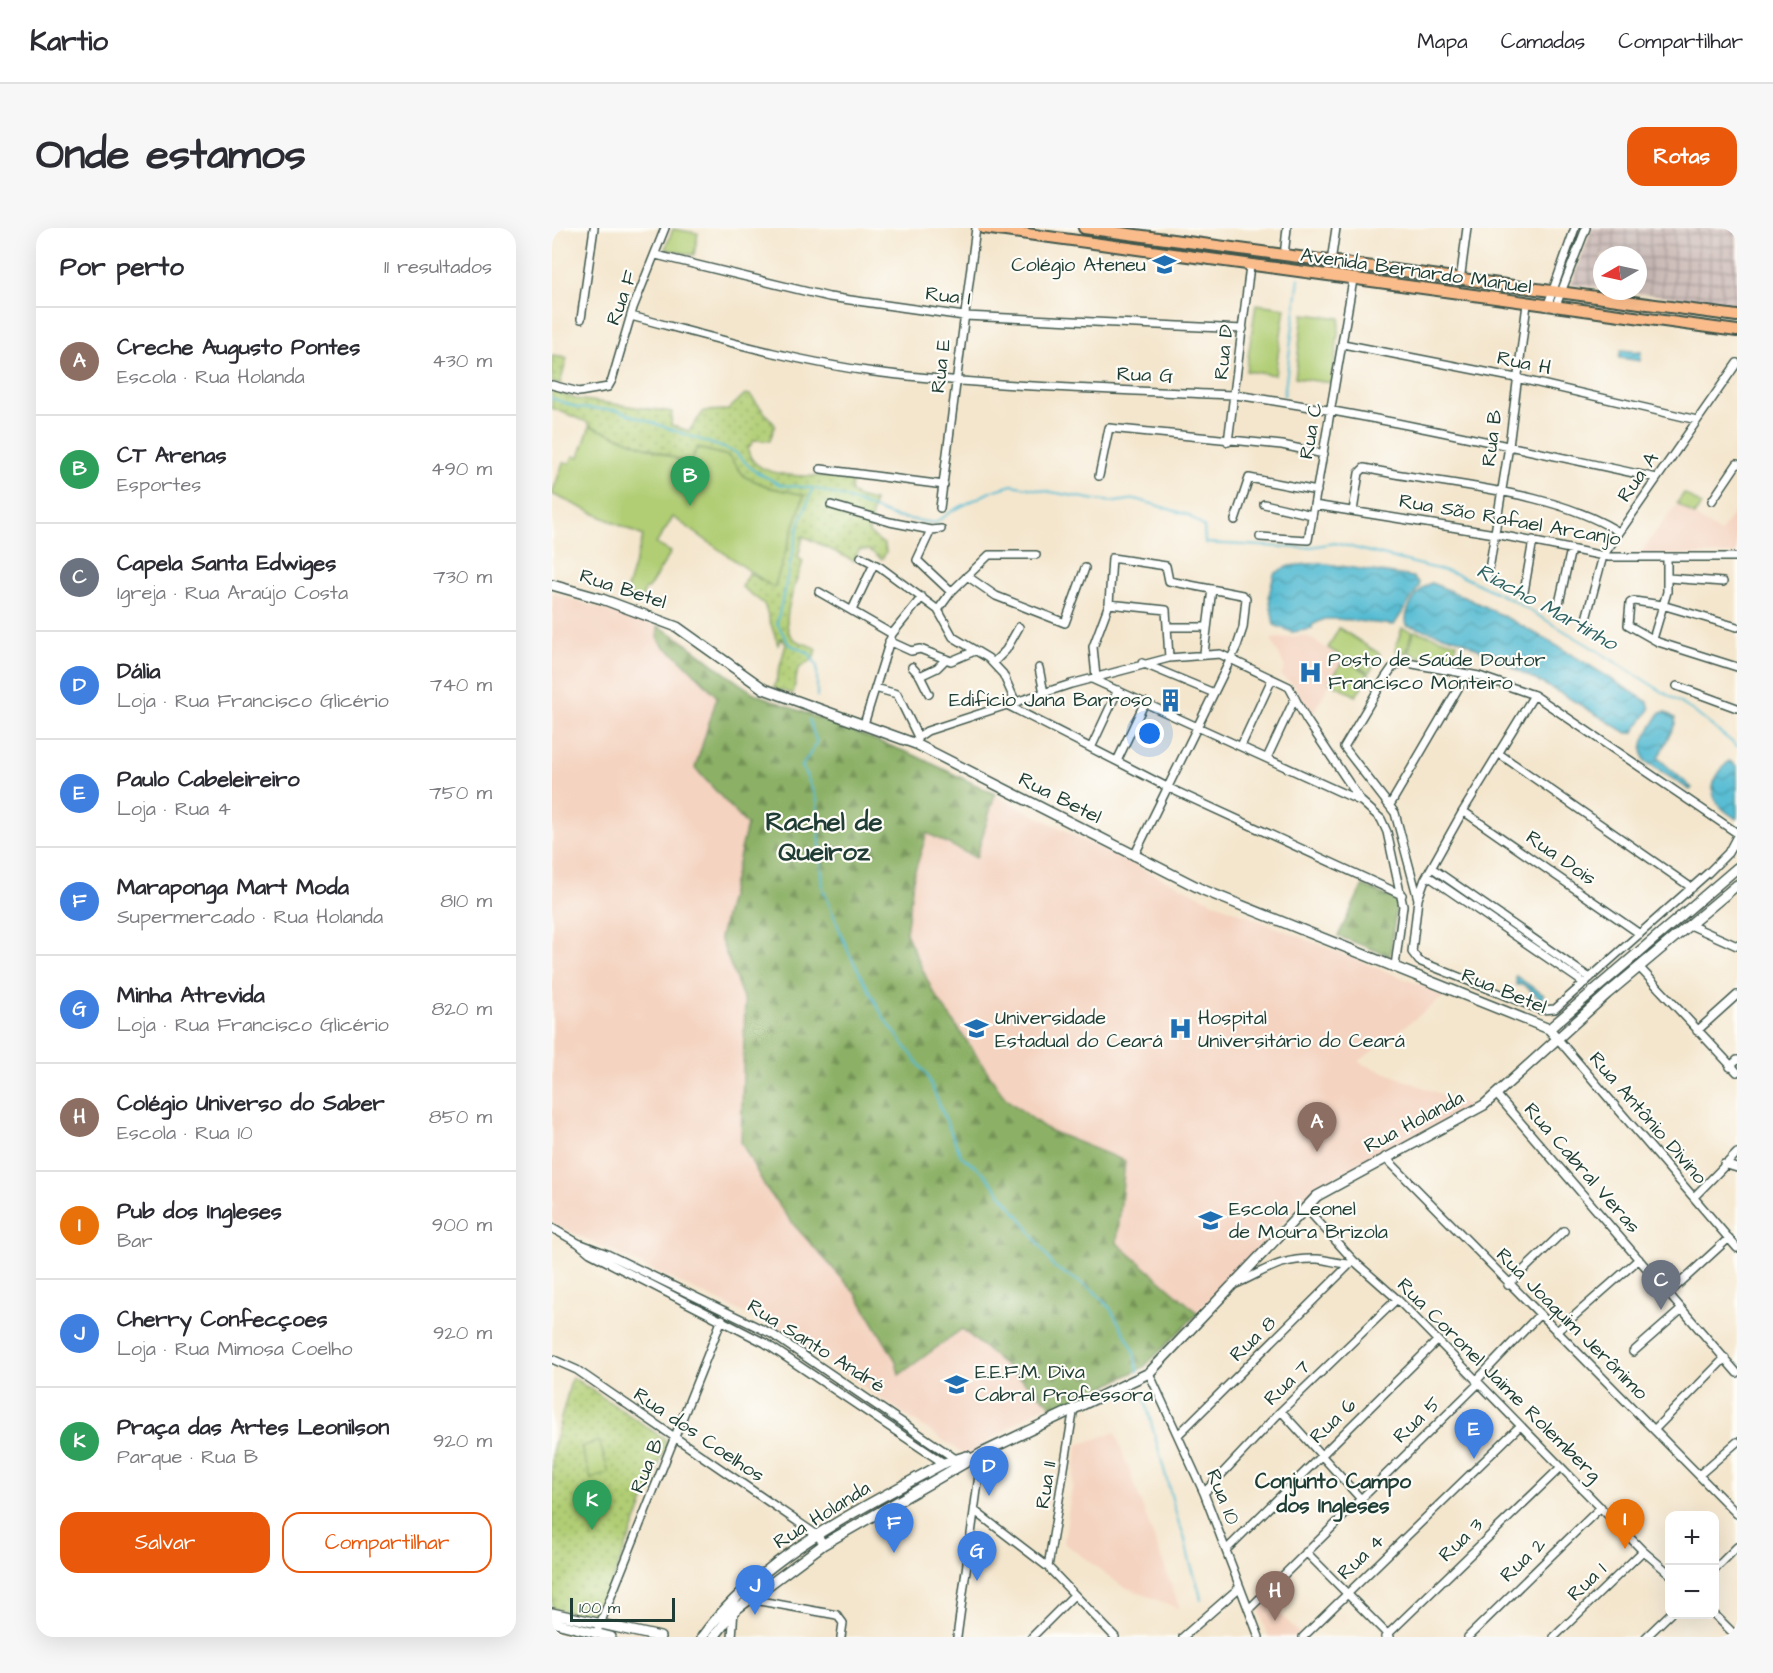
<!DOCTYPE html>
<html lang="pt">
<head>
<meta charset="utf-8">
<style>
	body { margin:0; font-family:"Architects Daughter",sans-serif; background:#f7f7f7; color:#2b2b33 }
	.controls { position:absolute; right:18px; bottom:18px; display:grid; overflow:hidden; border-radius:12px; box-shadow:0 6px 24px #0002 }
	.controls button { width:54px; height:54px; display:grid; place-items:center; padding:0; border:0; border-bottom:2px solid #e1e1e2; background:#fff; color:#2b2b33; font:30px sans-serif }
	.compass { position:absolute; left:1041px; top:18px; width:54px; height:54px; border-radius:50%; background:#fff; box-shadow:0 6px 24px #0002; rotate:261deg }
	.scale { position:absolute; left:18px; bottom:15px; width:105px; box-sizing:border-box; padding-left:6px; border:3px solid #1f3d34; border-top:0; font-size:16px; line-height:21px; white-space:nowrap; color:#1f3d34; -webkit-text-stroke:4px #fdfcf7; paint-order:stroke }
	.you { position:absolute; left:598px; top:506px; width:21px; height:21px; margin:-15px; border:4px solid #fff; border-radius:50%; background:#1a73e8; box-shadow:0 0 0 9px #1a73e833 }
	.badge { display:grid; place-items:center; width:39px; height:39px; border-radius:50%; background:#ea580c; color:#fff; font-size:20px; font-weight:700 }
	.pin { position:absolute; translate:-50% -50px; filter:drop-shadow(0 2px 3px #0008) }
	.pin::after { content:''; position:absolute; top:32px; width:21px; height:18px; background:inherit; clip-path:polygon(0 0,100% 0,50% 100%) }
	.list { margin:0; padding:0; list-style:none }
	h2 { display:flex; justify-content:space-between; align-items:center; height:78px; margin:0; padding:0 24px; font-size:26px }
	h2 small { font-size:20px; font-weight:400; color:#7c7c81 }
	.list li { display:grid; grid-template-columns:39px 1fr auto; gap:18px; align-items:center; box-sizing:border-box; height:108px; padding:0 24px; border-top:2px solid #e1e1e2 }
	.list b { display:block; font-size:22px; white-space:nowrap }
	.list p { margin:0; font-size:20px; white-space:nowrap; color:#7c7c81 }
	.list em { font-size:20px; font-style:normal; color:#7c7c81 }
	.actions { display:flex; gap:12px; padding:18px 24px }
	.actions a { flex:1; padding:14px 0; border:2px solid #ea580c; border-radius:18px; text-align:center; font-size:21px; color:#ea580c }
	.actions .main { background:#ea580c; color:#fff }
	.map { position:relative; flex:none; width:1185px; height:1409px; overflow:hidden; border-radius:18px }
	header { display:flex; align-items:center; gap:36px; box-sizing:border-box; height:84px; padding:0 30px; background:#fff; border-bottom:2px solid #e1e1e2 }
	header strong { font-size:28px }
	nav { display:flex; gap:33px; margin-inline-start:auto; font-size:21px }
	.intro { display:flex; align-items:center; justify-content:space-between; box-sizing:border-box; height:144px; padding:0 36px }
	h1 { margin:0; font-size:42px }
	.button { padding:15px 27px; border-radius:18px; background:#ea580c; color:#fff; font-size:21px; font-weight:700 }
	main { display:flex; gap:36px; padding:0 36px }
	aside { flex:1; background:#fff; border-radius:18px; box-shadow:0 6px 24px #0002 }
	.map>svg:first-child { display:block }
</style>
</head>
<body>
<header>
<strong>Kartio</strong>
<nav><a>Mapa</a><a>Camadas</a><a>Compartilhar</a></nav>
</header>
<div class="intro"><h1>Onde estamos</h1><a class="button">Rotas</a></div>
<main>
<aside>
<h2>Por perto<small>11 resultados</small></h2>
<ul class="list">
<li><span class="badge" style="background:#8d6e63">A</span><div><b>Creche Augusto Pontes</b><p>Escola · Rua Holanda</p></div><em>430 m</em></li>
<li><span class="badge" style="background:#2e9e5b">B</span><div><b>CT Arenas</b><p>Esportes</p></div><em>490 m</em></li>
<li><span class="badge" style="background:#6b7280">C</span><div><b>Capela Santa Edwiges</b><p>Igreja · Rua Araújo Costa</p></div><em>730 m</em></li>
<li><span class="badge" style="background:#3f7fe0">D</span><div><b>Dália</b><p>Loja · Rua Francisco Glicério</p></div><em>740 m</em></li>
<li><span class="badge" style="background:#3f7fe0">E</span><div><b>Paulo Cabeleireiro</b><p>Loja · Rua 4</p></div><em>750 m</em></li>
<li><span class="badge" style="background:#3f7fe0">F</span><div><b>Maraponga Mart Moda</b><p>Supermercado · Rua Holanda</p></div><em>810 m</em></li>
<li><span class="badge" style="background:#3f7fe0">G</span><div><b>Minha Atrevida</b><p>Loja · Rua Francisco Glicério</p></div><em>820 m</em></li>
<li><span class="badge" style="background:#8d6e63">H</span><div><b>Colégio Universo do Saber</b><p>Escola · Rua 10</p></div><em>850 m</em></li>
<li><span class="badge" style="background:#e8710a">I</span><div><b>Pub dos Ingleses</b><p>Bar</p></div><em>900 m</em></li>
<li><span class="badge" style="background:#3f7fe0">J</span><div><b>Cherry Confecçoes</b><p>Loja · Rua Mimosa Coelho</p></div><em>920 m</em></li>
<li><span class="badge" style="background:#2e9e5b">K</span><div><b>Praça das Artes Leonilson</b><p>Parque · Rua B</p></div><em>920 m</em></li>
</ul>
<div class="actions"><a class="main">Salvar</a><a>Compartilhar</a></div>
</aside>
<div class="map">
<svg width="1185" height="1409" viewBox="0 0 1185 1409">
	<defs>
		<pattern id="industrial-grid" width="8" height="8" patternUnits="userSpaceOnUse" patternTransform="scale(1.5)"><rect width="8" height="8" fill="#d0c0bc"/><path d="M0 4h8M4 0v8" fill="none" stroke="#a89d9a"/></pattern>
		<pattern id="grass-dots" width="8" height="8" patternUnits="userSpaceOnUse" patternTransform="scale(1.5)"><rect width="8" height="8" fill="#b1ce74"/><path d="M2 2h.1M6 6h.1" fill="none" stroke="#8fa860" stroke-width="1.8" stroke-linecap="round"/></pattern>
		<pattern id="forest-firs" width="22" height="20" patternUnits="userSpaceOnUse" patternTransform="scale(1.5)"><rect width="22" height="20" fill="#8cb166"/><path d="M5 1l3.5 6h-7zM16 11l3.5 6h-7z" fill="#729155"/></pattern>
		<pattern id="water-waves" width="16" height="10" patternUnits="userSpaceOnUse" patternTransform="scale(1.5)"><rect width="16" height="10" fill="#54bbd2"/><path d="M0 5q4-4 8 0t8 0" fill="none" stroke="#4599ab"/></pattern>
	</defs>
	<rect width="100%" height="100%" fill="#fdfcf7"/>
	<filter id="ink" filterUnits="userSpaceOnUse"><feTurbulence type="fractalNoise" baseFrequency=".0167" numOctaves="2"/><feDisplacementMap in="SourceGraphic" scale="12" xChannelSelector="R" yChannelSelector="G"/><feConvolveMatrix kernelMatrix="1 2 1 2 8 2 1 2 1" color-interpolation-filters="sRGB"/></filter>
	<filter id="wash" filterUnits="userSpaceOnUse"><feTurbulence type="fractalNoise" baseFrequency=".008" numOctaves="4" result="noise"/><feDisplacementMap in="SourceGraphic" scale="24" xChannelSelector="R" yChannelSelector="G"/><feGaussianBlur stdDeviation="1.35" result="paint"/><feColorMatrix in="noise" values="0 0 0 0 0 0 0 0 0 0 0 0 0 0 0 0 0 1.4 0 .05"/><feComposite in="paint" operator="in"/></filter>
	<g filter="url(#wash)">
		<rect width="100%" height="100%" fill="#f4e6cd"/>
		<path fill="#f4d3c0" d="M1125 276 1168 305 1185 280V326L1087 327Z
			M0 365 106 398 131 411 188 457 204 466 362 527 570 631 668 677 894 767 806 834 922 879 838 918 766 958 592 1139 502 1185 497 1175 413 1227 228 1102 0 995Z
			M753 407 792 431 759 488 742 457 729 448 733 439 719 411Z
			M563 1204 628 1381 570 1358 512 1315 526 1217Z
			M716 1373 748 1406 745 1409H716L707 1380Z"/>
		<path fill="url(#industrial-grid)" d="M1040 0H1185V77L1072 63H1086V27H1050V60L1019 57Z"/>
		<path fill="url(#grass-dots)" stroke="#688654" stroke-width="1.5" d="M0 128 15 130 8 156 0 154Z
			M0 162 24 171 120 184 119 197 137 203 152 183 176 182 193 166 198 167 223 197 218 213 202 212 196 221C200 256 274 247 300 248L299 264 305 269 322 273 317 305 333 317 334 324 330 331 317 322H307L302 333 251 308 246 330 251 333C246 351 226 394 240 409 247 417 258 415 265 422L261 431 246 441 241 466 222 460 234 416 229 410 226 417 212 376 190 359 197 345 222 359 252 267 219 260 193 249 176 228 145 220 138 236 38 198 35 194 0 180Z
			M20 1149 113 1211 115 1216 47 1387 40 1390 0 1380V1224Z"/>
		<path fill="url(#forest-firs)" stroke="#56774d" stroke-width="1.5" d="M106 398C142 417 169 446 204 466L362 527 443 566 424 630 375 605 362 646 354 705 380 762 454 871 496 902 573 933 565 1015 646 1085 592 1139 502 1185 497 1175 410 1101 347 1147 344 1133 305 1067 242 997 214 960 189 914 193 775 168 710 195 597 143 540 165 469C153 454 138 442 125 428 119 423 110 419 107 412 105 408 106 402 106 398Z
			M811 657 845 673 838 728 786 708Z"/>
		<path fill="#b1ce74" stroke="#688654" stroke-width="1.5" d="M121 1 146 5 142 27 113 21Z
			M704 76 733 80 723 147 694 143Z
			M751 86 788 90 780 155 743 150Z
			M38 198 138 236 145 220 176 228 193 249 219 260 252 267 222 360 121 289 104 316 119 324 96 361H93L88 377 72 371 91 308 0 266 11 235H18L21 228 27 229Z
			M1132 265 1149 277 1142 287 1125 275Z
			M787 400 828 426 817 445 776 420Z
			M850 400 860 403 854 425 843 422Z
			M862 403 905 415 899 437 856 425Z
			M792 431 817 446 804 468 778 454Z
			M47 1213 57 1245 39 1251 29 1219Z"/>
		<path fill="url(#water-waves)" stroke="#3a7c83" stroke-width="1.5" d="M1069 122 1089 124 1088 133 1067 130Z
			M768 335 861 349 867 355V359L842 397 785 391H772L760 397V401L740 404 722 397 717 367 722 346 736 338Z
			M879 355C956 385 1026 430 1096 474L1098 481 1081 505H1075L1012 467 909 412 855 397C850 385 867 359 879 355Z
			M1113 484 1123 490V496L1106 530 1140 560 1138 562 1093 533C1084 516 1099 500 1108 485Z
			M1177 533 1185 538V591C1156 574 1153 557 1177 533Z
			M964 748 992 767 990 772 972 757H964Z"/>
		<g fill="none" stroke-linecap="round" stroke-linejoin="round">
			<path stroke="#54bbd2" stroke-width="2" d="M732 168 747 50
				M0 170 26 180 65 182 183 224 201 242 229 257 261 260 292 269 343 289 383 295 400 283 440 263 460 257 544 272 563 274 584 271 636 287 652 299 653 315 752 320 783 315 905 346 960 372 1041 420 1141 483 1185 518
				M261 260 247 297 225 395 237 416 257 425 265 438V469
				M257 492 265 515 250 538 265 572 271 661 296 723 332 790 375 847 409 928 431 944 472 994 502 1039 541 1062 558 1080 581 1120 586 1144
				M591 1165 627 1296C634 1307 634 1321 638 1334 642 1347 647 1358 649 1372"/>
		</g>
	</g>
	<g filter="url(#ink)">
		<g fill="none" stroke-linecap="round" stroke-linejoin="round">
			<defs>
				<path id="minor" d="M104 27 277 69 412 88 691 101
					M732 28 735 0
					M779 34 784 0
					M908 53 915 0
					M995 79 1023 0
					M1003 80 1034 0
					M79 88C159 109 240 133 322 144 442 159 563 162 684 167 826 188 965 220 1105 250
					M29 91 42 0
					M791 116 964 150 1145 192
					M0 157 27 164 56 159 60 152 81 80 113 0
					M676 214 698 38
					M269 241 392 257
					M547 248 557 200 730 217 772 226
					M1160 273 1185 236
					M712 276 760 287
					M279 277 338 294 379 302 389 301
					M762 277 943 306 1057 329H1185
					M388 280 424 0
					M801 283 807 245 812 240C893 258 996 260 1067 304
					M683 292 697 250 765 263
					M379 302 365 332 399 364
					M708 309 756 312 801 52
					M309 329 328 339 386 382 401 409 436 430 451 446 464 475
					M415 348 444 368 513 395 533 340
					M936 348 957 218 975 76
					M1116 350 1171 354
					M267 364 340 406
					M972 364 981 312
					M557 376 614 382 617 430
					M1006 380 1019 321
					M300 382 322 336
					M386 382 399 364 437 327H484
					M1034 391 1051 328 1185 135
					M616 399H655
					M1185 399 1110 377 1082 373 1078 375 1076 397 1106 414 1185 439
					M1101 411 1115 364V329
					M337 413 359 423 368 421 399 433 423 423
					M652 425 660 361
					M441 435 454 422 467 399
					M590 435 662 465
					M360 439 368 448 377 466
					M487 440 492 465
					M368 448 385 440 394 431
					M544 449 541 419 557 376 560 330 614 338 617 353 690 367 694 370 691 400 685 418 582 628
					M540 451 808 573
					M1125 458 1185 480
					M323 460 345 466 366 509
					M982 467 911 583 873 651 866 671 860 724 867 733 989 782 1003 781 1156 645 1176 625 1185 608
					M457 478 617 560 850 667
					M312 496 340 406 370 369
					M364 516 366 509 375 503 519 456 617 430 668 426 737 459 754 491 809 573 829 591 835 604 851 678 843 738
					M689 518 720 451
					M539 520 566 462
					M946 525 1140 660
					M715 530 743 470
					M565 533 593 474
					M838 577 914 447
					M911 583 1088 706
					M880 640 1038 750
					M876 648 1032 755
					M866 671 843 585 792 519 833 450 840 440 850 434 927 448 982 467 1185 605
					M1138 697 1185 718
					M1087 739 1185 844
					M1145 803 1185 767
					M1005 810 1185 1020
					M1178 839 1185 832
					M944 866 1185 1145
					M833 929 1185 1286
					M1172 936 1185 940
					M1143 968 1185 925
					M753 979 802 1033 845 1071 1091 1323 1118 1346
					M0 1000 26 1015 38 1025 213 1115 393 1236
					M29 1016 55 1026 220 1106 405 1232
					M684 1056C715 1042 727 1030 765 1031 776 1032 788 1036 798 1036
					M956 1057 1012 1003
					M1117 1065 1177 1010
					M1004 1104 1087 1031
					M1081 1124 1130 1081
					M0 1131 25 1142 265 1307 272 1316
					M597 1145 652 1265 707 1409
					M924 1153 987 1087
					M729 1183 808 1270
					M1103 1201 1173 1130
					M627 1206 797 1037
					M1147 1247 1185 1214
					M652 1265 729 1183 845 1071
					M423 1283 496 1339 563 1409
					M674 1322 885 1113
					M754 1324 838 1409
					M496 1339 522 1179
					M1162 1342 1185 1319
					M197 1371 285 1387 291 1395 289 1409
					M698 1380 927 1155
					M1162 1386 1185 1409
					M44 1406 170 1091
					M180 1409 182 1382
					M405 1409 430 1225
					M480 1409 522 1367
					M631 1409 688 1359
					M751 1409 968 1198
					M833 1409 1009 1239
					M916 1409 1049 1279
					M1002 1409 1091 1323
					M1094 1409 1118 1386"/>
				<path id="tertiary" d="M0 357 50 371 125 399 212 461 364 516 651 662 997 801 1005 810
					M997 801 1185 640
					M0 1385 108 1409
					M0 1394 59 1409
					M150 1409C209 1328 307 1282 392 1235L415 1228
					M162 1409 182 1383 272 1316 430 1225 597 1145 765 968 932 877 1055 766 1185 657"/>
				<path id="primary" d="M431 0 1185 103
					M532 0 1185 88"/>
			</defs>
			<use href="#minor" stroke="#3f564b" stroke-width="10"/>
			<use href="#tertiary" stroke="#3f564b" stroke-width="12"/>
			<use href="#primary" stroke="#3f564b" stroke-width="14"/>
			<use href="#minor" stroke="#fff" stroke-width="7"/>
			<use href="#tertiary" stroke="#fff" stroke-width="9"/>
			<use href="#primary" stroke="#fabc8b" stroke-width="10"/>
		</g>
	</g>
	<defs>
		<symbol id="school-bare" viewBox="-9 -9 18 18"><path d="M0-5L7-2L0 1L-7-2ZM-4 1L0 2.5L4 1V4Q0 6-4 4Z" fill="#1f6fb2" stroke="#fdfcf7" stroke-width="2.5" paint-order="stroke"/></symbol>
		<symbol id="hospital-bare" viewBox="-9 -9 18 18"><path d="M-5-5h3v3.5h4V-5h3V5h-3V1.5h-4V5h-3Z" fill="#1f6fb2" stroke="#fdfcf7" stroke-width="2.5" paint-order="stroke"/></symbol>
		<symbol id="building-bare" viewBox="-9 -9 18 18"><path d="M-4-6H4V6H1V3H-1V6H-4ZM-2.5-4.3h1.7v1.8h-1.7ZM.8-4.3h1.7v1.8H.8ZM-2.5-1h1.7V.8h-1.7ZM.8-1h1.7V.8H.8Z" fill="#1f6fb2" stroke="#fdfcf7" stroke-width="2.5" paint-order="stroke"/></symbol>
		<symbol id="university-bare" viewBox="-9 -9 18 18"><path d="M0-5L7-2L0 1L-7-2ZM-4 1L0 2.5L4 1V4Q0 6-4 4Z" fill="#1f6fb2" stroke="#fdfcf7" stroke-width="2.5" paint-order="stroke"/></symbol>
	</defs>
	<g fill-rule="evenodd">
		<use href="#school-bare" x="596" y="20" width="33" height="33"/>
		<use href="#hospital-bare" x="742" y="428" width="33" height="33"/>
		<use href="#building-bare" x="602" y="456" width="33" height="33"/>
		<use href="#university-bare" x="408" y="784" width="33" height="33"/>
		<use href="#hospital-bare" x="612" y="784" width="33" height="33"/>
		<use href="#school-bare" x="642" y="976" width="33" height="33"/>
		<use href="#school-bare" x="388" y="1140" width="33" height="33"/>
	</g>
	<g text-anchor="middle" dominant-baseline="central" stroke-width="4.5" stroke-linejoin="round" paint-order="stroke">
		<g font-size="20" fill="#1f3d34" stroke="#fdfcf7" text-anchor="start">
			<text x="594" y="37" text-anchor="end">Colégio Ateneu</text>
			<text x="776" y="432">Posto de Saúde Doutor<tspan x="776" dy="23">Francisco Monteiro</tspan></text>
			<text x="600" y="472" text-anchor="end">Edifício Jana Barroso</text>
			<text x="443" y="790">Universidade<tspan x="443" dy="23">Estadual do Ceará</tspan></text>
			<text x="646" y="790">Hospital<tspan x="646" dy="23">Universitário do Ceará</tspan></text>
			<text x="677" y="981">Escola Leonel<tspan x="677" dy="23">de Moura Brizola</tspan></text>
			<text x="423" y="1144">E.E.F.M. Diva<tspan x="423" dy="23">Cabral Professora</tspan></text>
		</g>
		<g font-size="20" fill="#1f3d34" stroke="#fdfcf7">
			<text transform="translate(864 43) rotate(8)">Avenida Bernardo Manuel</text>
			<text transform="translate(396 68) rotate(7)">Rua I</text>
			<text transform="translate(70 70) rotate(-70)">Rua F</text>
			<text transform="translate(672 124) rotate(-84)">Rua D</text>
			<text transform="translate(972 135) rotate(12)">Rua H</text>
			<text transform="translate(389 138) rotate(-83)">Rua E</text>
			<text transform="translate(593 147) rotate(2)">Rua G</text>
			<text transform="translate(759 203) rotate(-80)">Rua C</text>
			<text transform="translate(940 210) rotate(-83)">Rua B</text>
			<text transform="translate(1086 249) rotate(-55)">Rua A</text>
			<text transform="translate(958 292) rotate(10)">Rua São Rafael Arcanjo</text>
			<text transform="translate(71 361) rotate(18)">Rua Betel</text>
			<text transform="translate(508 570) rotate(27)">Rua Betel</text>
			<text transform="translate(1009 630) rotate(35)">Rua Dois</text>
			<text transform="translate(952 763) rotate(22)">Rua Betel</text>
			<text transform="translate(1096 890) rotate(49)">Rua Antônio Divino</text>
			<text transform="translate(862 894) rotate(-28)">Rua Holanda</text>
			<text transform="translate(1030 940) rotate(49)">Rua Cabral Veras</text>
			<text transform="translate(1020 1096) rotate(45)">Rua Joaquim Jerônimo</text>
			<text transform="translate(701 1111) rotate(-44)">Rua 8</text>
			<text transform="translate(264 1118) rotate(32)">Rua Santo André</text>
			<text transform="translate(947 1152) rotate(45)">Rua Coronel Jaime Rolemberg</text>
			<text transform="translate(735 1155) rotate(-44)">Rua 7</text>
			<text transform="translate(865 1192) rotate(-44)">Rua 5</text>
			<text transform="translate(781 1193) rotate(-44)">Rua 6</text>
			<text transform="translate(147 1207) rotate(34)">Rua dos Coelhos</text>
			<text transform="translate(95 1238) rotate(-68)">Rua B</text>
			<text transform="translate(494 1257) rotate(-81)">Rua 11</text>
			<text transform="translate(671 1269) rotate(68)">Rua 10</text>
			<text transform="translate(270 1287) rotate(-32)">Rua Holanda</text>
			<text transform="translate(909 1312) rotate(-44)">Rua 3</text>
			<text transform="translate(809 1329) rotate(-44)">Rua 4</text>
			<text transform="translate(971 1332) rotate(-44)">Rua 2</text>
			<text transform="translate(1035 1354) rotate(-44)">Rua 1</text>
		</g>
		<g font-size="21" font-style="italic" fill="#2f6363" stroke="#fdfcf7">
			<text transform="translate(995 379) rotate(29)">Riacho Martinho</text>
		</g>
		<g font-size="21" font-weight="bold" fill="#1f3d34" stroke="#fdfcf7">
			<text x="781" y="1253">Conjunto Campo<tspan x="781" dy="24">dos Ingleses</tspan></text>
		</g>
		<g font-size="26" font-weight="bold" fill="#1f3d34" stroke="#fdfcf7">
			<text x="272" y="594">Rachel de<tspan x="272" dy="30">Queiroz</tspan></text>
		</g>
	</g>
</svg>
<div class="controls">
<button>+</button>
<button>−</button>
</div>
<svg class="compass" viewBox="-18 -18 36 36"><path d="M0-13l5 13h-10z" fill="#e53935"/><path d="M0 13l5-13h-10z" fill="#7c7c81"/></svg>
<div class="scale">100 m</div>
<div class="you"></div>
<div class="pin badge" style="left:765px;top:924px;background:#8d6e63">A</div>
<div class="pin badge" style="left:138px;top:278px;background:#2e9e5b">B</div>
<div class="pin badge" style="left:1109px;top:1082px;background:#6b7280">C</div>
<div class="pin badge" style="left:437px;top:1268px;background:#3f7fe0">D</div>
<div class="pin badge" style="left:922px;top:1231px;background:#3f7fe0">E</div>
<div class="pin badge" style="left:342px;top:1325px;background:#3f7fe0">F</div>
<div class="pin badge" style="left:425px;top:1353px;background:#3f7fe0">G</div>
<div class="pin badge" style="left:723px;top:1393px;background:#8d6e63">H</div>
<div class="pin badge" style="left:1073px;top:1321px;background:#e8710a">I</div>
<div class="pin badge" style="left:203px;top:1387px;background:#3f7fe0">J</div>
<div class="pin badge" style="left:40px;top:1302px;background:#2e9e5b">K</div>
</div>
</main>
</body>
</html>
